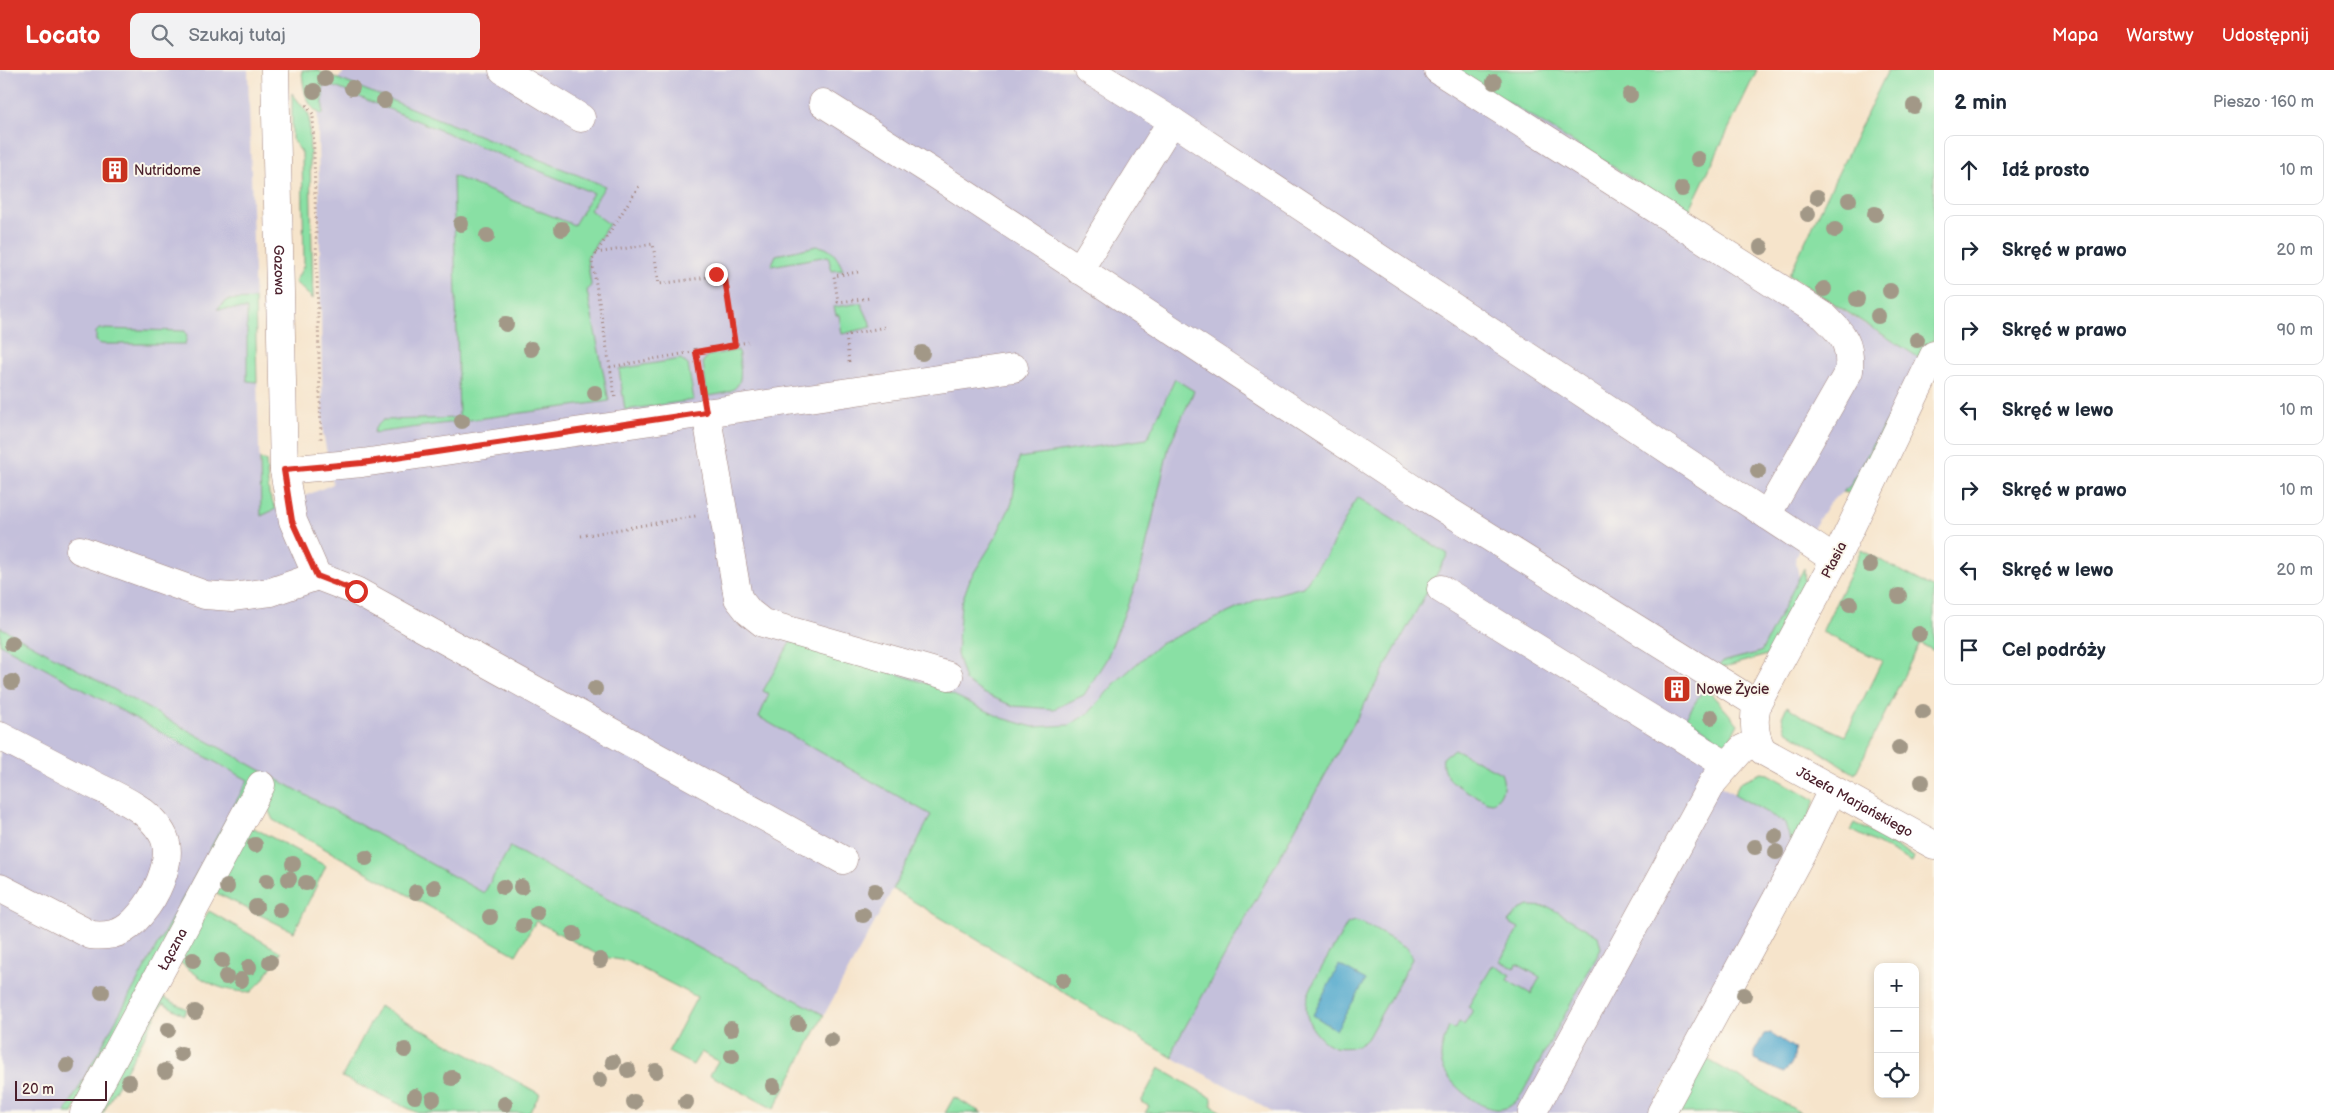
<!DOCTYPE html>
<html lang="pl">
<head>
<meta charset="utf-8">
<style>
	body { margin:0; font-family:"Balsamiq Sans",sans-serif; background:#f2f2f3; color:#1f2937 }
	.controls { position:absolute; right:15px; bottom:15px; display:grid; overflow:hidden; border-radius:10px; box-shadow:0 2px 8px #0003 }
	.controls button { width:45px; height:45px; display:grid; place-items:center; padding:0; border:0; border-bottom:1px solid #e0e1e3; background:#fff; color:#1f2937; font:25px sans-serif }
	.scale { position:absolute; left:15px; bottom:12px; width:92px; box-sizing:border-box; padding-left:5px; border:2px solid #4a1f2b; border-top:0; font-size:14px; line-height:18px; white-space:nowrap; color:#4a1f2b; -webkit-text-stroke:4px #fbf7ec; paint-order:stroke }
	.stop { position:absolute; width:15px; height:15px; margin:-11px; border:4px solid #d93025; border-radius:50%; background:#fff }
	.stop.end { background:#d93025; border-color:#fff; box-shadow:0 1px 5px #0008 }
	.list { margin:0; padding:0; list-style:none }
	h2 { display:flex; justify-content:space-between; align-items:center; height:65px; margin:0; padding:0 20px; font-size:21px }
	h2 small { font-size:16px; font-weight:400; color:#747a83 }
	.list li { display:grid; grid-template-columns:32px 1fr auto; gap:15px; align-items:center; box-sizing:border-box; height:70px; margin:0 10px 10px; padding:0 10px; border:1px solid #e0e1e3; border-radius:10px }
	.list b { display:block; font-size:19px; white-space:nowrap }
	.list em { font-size:16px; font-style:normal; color:#747a83 }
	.icon { flex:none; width:28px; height:28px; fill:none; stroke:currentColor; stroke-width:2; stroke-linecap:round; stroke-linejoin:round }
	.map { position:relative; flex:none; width:1934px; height:1043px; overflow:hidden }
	header { display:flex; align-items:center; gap:30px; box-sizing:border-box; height:70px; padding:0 25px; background:#d93025; color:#fff }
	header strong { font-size:24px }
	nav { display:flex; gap:28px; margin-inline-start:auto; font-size:18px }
	.search { width:350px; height:45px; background:#f2f2f3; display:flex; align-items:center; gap:12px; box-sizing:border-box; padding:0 18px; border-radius:10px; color:#747a83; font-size:19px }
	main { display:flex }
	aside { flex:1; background:#fff }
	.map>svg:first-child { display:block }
</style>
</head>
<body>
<header>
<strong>Locato</strong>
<div class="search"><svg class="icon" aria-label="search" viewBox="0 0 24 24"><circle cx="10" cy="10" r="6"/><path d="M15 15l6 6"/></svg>Szukaj tutaj</div>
<nav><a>Mapa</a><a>Warstwy</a><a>Udostępnij</a></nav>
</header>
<main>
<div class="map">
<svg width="1934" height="1043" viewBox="0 0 1934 1043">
	<rect width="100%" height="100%" fill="#fbf7ec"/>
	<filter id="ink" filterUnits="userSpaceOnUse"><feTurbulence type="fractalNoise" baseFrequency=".02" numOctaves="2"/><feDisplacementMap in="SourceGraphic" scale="10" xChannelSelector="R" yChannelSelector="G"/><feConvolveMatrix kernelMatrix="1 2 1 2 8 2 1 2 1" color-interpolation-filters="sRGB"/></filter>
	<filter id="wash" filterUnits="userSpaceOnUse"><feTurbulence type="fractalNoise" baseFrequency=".0096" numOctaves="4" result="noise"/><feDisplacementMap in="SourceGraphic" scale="20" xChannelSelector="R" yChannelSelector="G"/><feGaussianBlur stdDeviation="1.12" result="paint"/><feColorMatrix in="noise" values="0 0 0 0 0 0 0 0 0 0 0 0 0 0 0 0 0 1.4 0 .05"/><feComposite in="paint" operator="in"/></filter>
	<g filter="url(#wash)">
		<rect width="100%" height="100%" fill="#f6e4cb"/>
		<path fill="#c4c0db" d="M0 0H248L261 445 333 414 323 363 317 0 338 9 346 0H1456L1921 289 1850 416 1829 433 1795 487 1799 508 1761 582 1722 592 1686 647 1720 671 1701 705 1785 753 1794 783 1650 1043H1273L1239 1022 1173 988 893 819 824 945 510 777 484 823 255 697 65 1043H0Z"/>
		<path fill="#89e0a4" stroke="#6a8068" d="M302 0H316L605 116 590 140 609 154 587 188 591 215 587 221 609 331 374 363 375 358 383 350 459 348 453 106 574 155 593 123 323 12V45C305 37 303 17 302 0Z
			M1456 0H1757L1688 143Z
			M1888 0H1934V269L1854 424 1842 422 1850 416 1921 289 1789 205Z
			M292 23 309 45 313 229 295 212 304 195 302 83 292 69Z
			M817 176C832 177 838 188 843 200L832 201 828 186 771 196 776 185Z
			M255 229 257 312 247 311V239H217L228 230Z
			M861 233 872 257 842 264 839 245H836L834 237Z
			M99 259 185 261 187 266 185 274H101L96 271V262Z
			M738 280C743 313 744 322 707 326L703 292 707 286Z
			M681 289 688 295 694 330 625 340 619 299Z
			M1175 309 1194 321 1169 376 1140 503 1107 588 1084 625 1054 639 1013 636 983 623 965 611 957 584 961 534 970 509 993 472 1012 433 1019 388 1147 369Z
			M260 389 266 391 269 424 276 439 261 446Z
			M1357 427 1448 484 1174 977 1173 988 893 819 931 745 759 647 769 624 763 621 791 571 932 615 1002 648 1033 657 1069 655 1089 643 1116 612 1158 575 1258 529 1303 517 1328 483Z
			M1861 480 1934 518V581L1920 573 1855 704 1786 660 1782 647 1787 636 1803 647 1845 666 1882 591 1822 562Z
			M1804 498 1805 516 1771 584 1717 599 1722 592 1761 582Z
			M0 557 484 823 510 777 824 945 774 1039 710 1005 718 991 701 982 693 995 668 982 697 927 627 891 602 887 536 851 516 885 273 750 266 735 274 719 257 709 73 1043H65L248 710 0 574Z
			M1705 617 1738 654 1727 675 1686 647Z
			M1454 679 1501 703C1506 714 1503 725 1493 733L1487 732C1469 721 1439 712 1443 688Z
			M1761 703 1769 704 1815 730 1794 783 1785 753 1734 724 1740 712Z
			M1855 753 1914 787 1912 792 1851 760Z
			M249 757 254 758 326 796 294 862 212 821Z
			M1529 836 1549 837 1598 866 1601 878 1523 1022C1518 1030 1512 1037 1502 1039 1482 1043 1441 1010 1441 988 1441 977 1445 967 1449 957L1454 960 1459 952 1464 955 1473 940 1468 937 1493 895 1510 905 1507 910 1531 924 1540 907 1517 894 1514 898 1500 891 1519 858 1508 852 1519 840Z
			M209 841 281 882 262 911 251 922C218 922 202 910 177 890Z
			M1354 851 1363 853 1407 878 1412 889 1367 969C1360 977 1346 979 1335 977 1327 974 1322 970 1317 964 1308 954 1304 942 1307 929 1310 914 1338 871 1347 854Z
			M161 926 187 939 184 945 163 933 103 1043H90Z
			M379 936 540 1024 529 1043H418L342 1007Z
			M1705 988 1801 1043H1675Z
			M1159 998 1212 1028V1036L1223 1043H1145L1149 1036 1141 1032Z
			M954 1027 982 1043H945Z"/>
		<path fill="#4fa7cc" stroke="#4c637c" d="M1339 895 1366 910 1336 960 1313 945Z
			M1771 963 1794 978C1796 989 1791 995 1784 1003L1754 990V982L1764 964Z"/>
	</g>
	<g filter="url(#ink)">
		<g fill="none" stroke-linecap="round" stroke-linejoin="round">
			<defs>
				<g id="minor">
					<path id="s1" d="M275 0 284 400 293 451 317 506 356 521 843 790"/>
					<path d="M503 0 581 48"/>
					<path d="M1089 0 1172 51 1835 490"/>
					<path d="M1438 0 1824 246C1843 265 1851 272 1849 301L1767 445"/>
					<path d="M823 33 935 104 1416 421 1757 634"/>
					<path d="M1079 200 1172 51"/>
					<path id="s2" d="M1934 285 1835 490 1757 634C1753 651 1754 667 1763 681L1934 775"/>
					<path d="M706 342 738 528 749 542 763 553 949 606"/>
					<path d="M284 400 362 393 1014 298"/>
					<path d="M80 480 205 525 232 527 271 522 317 506"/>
					<path d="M1441 519 1726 695"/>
					<path d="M0 666C31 682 61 698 92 714 106 721 122 728 136 737 146 743 159 756 164 767 173 787 159 819 147 836 131 858 119 868 91 865L0 818"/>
					<path id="s3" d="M84 1043 261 715"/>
					<path d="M1532 1043 1713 712 1742 679 1757 672"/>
					<path d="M1661 1043 1804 778 1832 720"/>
				</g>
			</defs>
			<use href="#minor" stroke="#a0827b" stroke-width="29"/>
			<path stroke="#a0827b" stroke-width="3" stroke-dasharray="1 4" stroke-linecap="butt" d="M306 35 313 44 321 369
				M596 183 653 174 659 214 722 205 725 209 735 275
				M858 202 834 206 838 232 871 228
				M695 278 701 314
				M849 292 846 265 885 257
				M610 297 748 272
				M615 327 592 190 639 116
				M581 466 696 446"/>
			<use href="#minor" stroke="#fff" stroke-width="28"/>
		</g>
		<g fill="#a29887">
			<circle cx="325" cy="8" r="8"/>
			<circle cx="1494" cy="12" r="8"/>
			<circle cx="352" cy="18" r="8"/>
			<circle cx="314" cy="21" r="8"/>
			<circle cx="1630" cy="25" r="8"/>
			<circle cx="384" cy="31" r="8"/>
			<circle cx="1914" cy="36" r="8"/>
			<circle cx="1698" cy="89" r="8"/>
			<circle cx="1682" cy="119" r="8"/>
			<circle cx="1817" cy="127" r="8"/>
			<circle cx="1849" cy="130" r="8"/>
			<circle cx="1808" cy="144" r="8"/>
			<circle cx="1875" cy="144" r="8"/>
			<circle cx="461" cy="154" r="8"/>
			<circle cx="562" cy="159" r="8"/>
			<circle cx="1835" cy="160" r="8"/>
			<circle cx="487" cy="166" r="8"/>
			<circle cx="1761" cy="177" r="8"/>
			<circle cx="1824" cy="219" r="8"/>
			<circle cx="1890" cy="221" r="8"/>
			<circle cx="1857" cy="229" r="8"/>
			<circle cx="1878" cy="246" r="8"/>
			<circle cx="506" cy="254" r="8"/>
			<circle cx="1917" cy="270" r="8"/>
			<circle cx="531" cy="279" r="8"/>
			<circle cx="922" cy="283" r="8"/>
			<circle cx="595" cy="323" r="8"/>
			<circle cx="462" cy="351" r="8"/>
			<circle cx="1758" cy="401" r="8"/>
			<circle cx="1870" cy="495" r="8"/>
			<circle cx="1899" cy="526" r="8"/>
			<circle cx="1850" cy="534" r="8"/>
			<circle cx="1919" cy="564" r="8"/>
			<circle cx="12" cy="574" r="8"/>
			<circle cx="12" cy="612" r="8"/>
			<circle cx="595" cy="619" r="8"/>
			<circle cx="1923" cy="642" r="8"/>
			<circle cx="1711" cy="647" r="8"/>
			<circle cx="1899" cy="678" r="8"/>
			<circle cx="1922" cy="712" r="8"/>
			<circle cx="1775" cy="766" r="8"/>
			<circle cx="255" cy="775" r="8"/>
			<circle cx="1755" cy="777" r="8"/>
			<circle cx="1776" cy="782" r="8"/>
			<circle cx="366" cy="788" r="8"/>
			<circle cx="293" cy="794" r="8"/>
			<circle cx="289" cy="809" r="8"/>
			<circle cx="267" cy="811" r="8"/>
			<circle cx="306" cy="813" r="8"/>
			<circle cx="227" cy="817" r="8"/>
			<circle cx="434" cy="817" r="8"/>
			<circle cx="503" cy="817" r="8"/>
			<circle cx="521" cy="817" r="8"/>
			<circle cx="875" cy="821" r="8"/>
			<circle cx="416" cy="822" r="8"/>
			<circle cx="256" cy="837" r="8"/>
			<circle cx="280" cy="840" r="8"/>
			<circle cx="537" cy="843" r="8"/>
			<circle cx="863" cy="845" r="8"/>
			<circle cx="490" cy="847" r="8"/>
			<circle cx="523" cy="856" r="8"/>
			<circle cx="574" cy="864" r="8"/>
			<circle cx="193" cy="890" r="8"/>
			<circle cx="600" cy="890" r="8"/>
			<circle cx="222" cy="891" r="8"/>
			<circle cx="270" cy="892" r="8"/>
			<circle cx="249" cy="897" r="8"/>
			<circle cx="226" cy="907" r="8"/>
			<circle cx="241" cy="910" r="8"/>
			<circle cx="1063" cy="910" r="8"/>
			<circle cx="102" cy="922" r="8"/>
			<circle cx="1744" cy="925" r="8"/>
			<circle cx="195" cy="942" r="8"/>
			<circle cx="798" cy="954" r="8"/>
			<circle cx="731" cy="959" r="8"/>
			<circle cx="168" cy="960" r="8"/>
			<circle cx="831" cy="970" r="8"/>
			<circle cx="405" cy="980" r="8"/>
			<circle cx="181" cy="984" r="8"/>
			<circle cx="732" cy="986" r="8"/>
			<circle cx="613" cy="992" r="8"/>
			<circle cx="67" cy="996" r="8"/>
			<circle cx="628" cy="1000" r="8"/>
			<circle cx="165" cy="1001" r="8"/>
			<circle cx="656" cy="1001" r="8"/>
			<circle cx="452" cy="1008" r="8"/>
			<circle cx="600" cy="1010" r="8"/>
			<circle cx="129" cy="1012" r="8"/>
			<circle cx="773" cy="1016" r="8"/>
			<circle cx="415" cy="1026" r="8"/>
			<circle cx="433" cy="1029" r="8"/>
			<circle cx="634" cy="1032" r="8"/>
			<circle cx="686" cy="1032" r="8"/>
			<circle cx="505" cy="1034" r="8"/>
		</g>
	</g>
	<g fill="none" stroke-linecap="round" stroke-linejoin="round" filter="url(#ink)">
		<path stroke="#d93025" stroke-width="6" d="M356 521 317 506 292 451 284 400 362 393 706 342 696 282 735 275 725 209 722 205 716 204"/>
	</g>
	<defs>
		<symbol id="building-square" viewBox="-11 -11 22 22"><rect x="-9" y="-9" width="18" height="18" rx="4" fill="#c8321e" stroke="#fbf7ec"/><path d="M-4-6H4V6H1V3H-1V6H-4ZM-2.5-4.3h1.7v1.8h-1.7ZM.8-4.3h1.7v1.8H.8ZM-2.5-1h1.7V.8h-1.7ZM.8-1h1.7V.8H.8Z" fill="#fff"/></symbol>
	</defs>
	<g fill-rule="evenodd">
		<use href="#building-square" x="99" y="84" width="32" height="32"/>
		<use href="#building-square" x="1661" y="603" width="32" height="32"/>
	</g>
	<g text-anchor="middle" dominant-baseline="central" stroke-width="4" stroke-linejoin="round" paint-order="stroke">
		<g font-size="14" fill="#4a1f2b" stroke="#fbf7ec" text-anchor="start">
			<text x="134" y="100">Nutridome</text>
			<text x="1696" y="619">Nowe Życie</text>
		</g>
		<g font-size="14" fill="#4a1f2b" stroke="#fbf7ec">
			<text stroke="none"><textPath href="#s1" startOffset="200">Gazowa</textPath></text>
			<text transform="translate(1834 490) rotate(-63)">Ptasia</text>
			<text stroke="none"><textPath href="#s2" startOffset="545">Józefa Marjańskiego</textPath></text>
			<text stroke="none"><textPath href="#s3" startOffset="186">Łączna</textPath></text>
		</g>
	</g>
</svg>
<div class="controls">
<button>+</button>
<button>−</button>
<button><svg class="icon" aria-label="locate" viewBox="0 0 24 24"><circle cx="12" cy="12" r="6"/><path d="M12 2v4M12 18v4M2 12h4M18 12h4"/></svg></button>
</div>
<div class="scale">20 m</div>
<div class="stop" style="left:356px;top:521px"></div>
<div class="stop end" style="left:716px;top:204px"></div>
</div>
<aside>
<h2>2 min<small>Pieszo · 160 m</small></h2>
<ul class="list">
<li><svg class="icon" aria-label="ahead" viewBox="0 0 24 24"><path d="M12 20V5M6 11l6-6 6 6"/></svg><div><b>Idź prosto</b></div><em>10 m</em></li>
<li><svg class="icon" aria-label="right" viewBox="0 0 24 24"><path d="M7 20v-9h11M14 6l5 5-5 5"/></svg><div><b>Skręć w prawo</b></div><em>20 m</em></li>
<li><svg class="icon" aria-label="right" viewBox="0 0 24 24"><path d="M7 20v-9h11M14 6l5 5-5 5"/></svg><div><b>Skręć w prawo</b></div><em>90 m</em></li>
<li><svg class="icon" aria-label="left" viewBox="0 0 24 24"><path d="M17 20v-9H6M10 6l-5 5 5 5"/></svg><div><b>Skręć w lewo</b></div><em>10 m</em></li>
<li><svg class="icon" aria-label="right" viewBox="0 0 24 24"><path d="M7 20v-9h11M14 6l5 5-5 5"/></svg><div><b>Skręć w prawo</b></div><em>10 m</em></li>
<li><svg class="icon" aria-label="left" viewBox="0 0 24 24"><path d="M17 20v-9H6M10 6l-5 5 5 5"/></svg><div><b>Skręć w lewo</b></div><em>20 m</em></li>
<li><svg class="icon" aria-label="arrive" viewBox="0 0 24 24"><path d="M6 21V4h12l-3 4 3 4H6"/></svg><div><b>Cel podróży</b></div></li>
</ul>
</aside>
</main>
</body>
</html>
